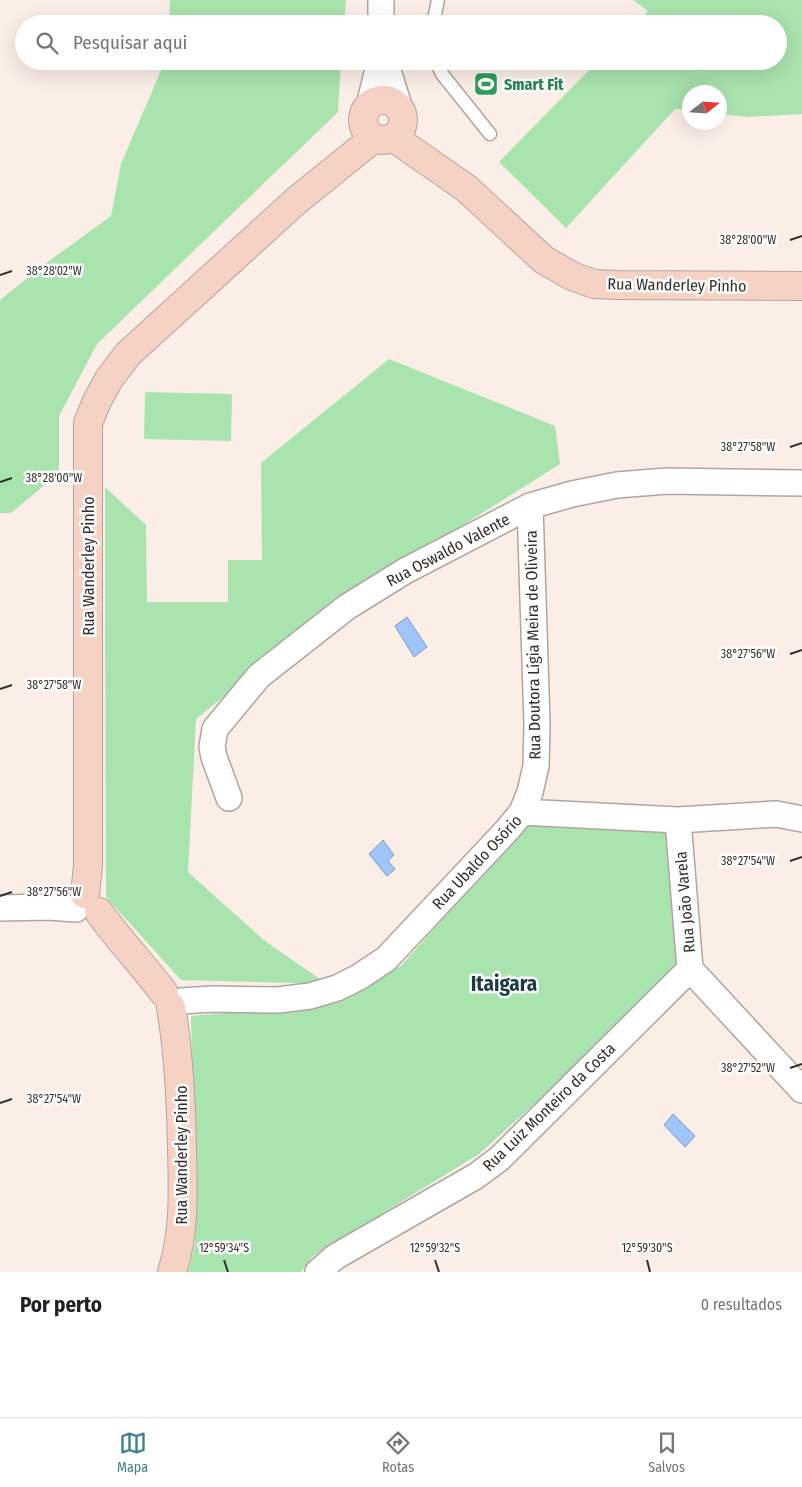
<!DOCTYPE html>
<html lang="pt">
<head>
<meta charset="utf-8">
<style>
	body { margin:0; font-family:"Fira Sans Condensed",sans-serif; background:#f6f6f6; color:#202124 }
	.compass { position:absolute; left:682px; top:85px; width:45px; height:45px; border-radius:50%; background:#fff; box-shadow:0 5px 20px #0002; rotate:73deg }
	.list { margin:0; padding:0; list-style:none }
	h2 { display:flex; justify-content:space-between; align-items:center; height:65px; margin:0; padding:0 20px; font-size:21px }
	h2 small { font-size:16px; font-weight:400; color:#757577 }
	.icon { flex:none; width:28px; height:28px; fill:none; stroke:currentColor; stroke-width:2; stroke-linecap:round; stroke-linejoin:round }
	.map { position:relative; flex:none; width:802px; height:1272px; overflow:hidden }
	.search { position:absolute; background:#fff; box-shadow:0 5px 20px #0002; left:15px; right:15px; top:15px; height:55px; display:flex; align-items:center; gap:12px; box-sizing:border-box; padding:0 18px; border-radius:28px; color:#757577; font-size:19px }
	.sheet { height:145px; background:#fff }
	nav { display:flex; justify-content:space-around; align-items:center; box-sizing:border-box; height:70px; border-top:1px solid #e0e0e0; background:#fff; font-size:14px; color:#757577 }
	nav a { display:grid; justify-items:center; gap:2px }
	nav .on { color:#398089 }
	.map>svg:first-child { display:block }
</style>
</head>
<body>
<div class="map">
<svg width="802" height="1272" viewBox="0 0 802 1272">
	<rect width="100%" height="100%" fill="#fbeee7"/>
	<path fill="#a9e3ae" d="M170 0H346L344 24H169Z
		M633 0H802V114L748 117 720 114V92H690L689 110 675 109 566 228 499 162 598 61H778V24H635L648 11Z
		M165 61H341L338 112 97 344 59 416V473L11 513H0V300L49 261 111 216 121 164Z
		M389 359 555 426 560 464 344 600 196 719 188 872 265 941 327 984 181 980 106 897 105 610V487L146 525 147 602H228V560H262L261 463Z
		M145 392 232 394 231 441 144 439Z
		M668 818 688 965 479 1154 313 1256 301 1272H188L195 1244 191 1016 327 1004 401 966 529 821Z"/>
	<path fill="#9fc6fb" stroke="#7f99bd" d="M407 617 427 647 414 657 395 626Z
		M383 840 394 855 388 861 395 869 387 876 369 854Z
		M673 1114 695 1136 685 1147 664 1125Z"/>
	<g fill="none" stroke-linecap="round" stroke-linejoin="round">
		<defs>
			<path id="lane" d="M433 24 438 0
				M436 61 442 74 490 134"/>
			<path id="street" d="M381 24V0
				M385 61 399 106
				M369 106 377 73 379 61
				M229 798 214 757 212 747 215 729 259 676 347 607 405 571 530 506 572 494 617 485 667 481 802 483
				M522 812 530 792 536 766 537 723 530 506
				M678 820 690 969 802 1090
				M0 908 49 907 76 909
				M181 1001 212 999 278 1000 310 996 337 988 359 977 386 959 508 829 522 812 678 820 776 814 802 819
				M318 1272 335 1257 476 1176 499 1159 690 969"/>
			<path id="secondary" d="M363 120a20 20 0 1 1 40 0a20 20 0 1 1-40 0Z
				M394 138 466 188 544 260 572 276 594 284 617 285 802 286
				M85 894 88 866V423L97 401 109 379 128 354 296 201 374 138
				M99 912C119 940 143 965 164 993
				M171 1007C179 1054 181 1099 182 1147 183 1189 185 1232 172 1272"/>
		</defs>
		<use href="#lane" stroke="#b1a59f" stroke-width="15"/>
		<use href="#street" stroke="#b1a59f" stroke-width="28"/>
		<use href="#secondary" stroke="#b1a59f" stroke-width="30"/>
		<use href="#lane" stroke="#fff" stroke-width="12"/>
		<use href="#street" stroke="#fff" stroke-width="25"/>
		<use href="#secondary" stroke="#f6d2c5" stroke-width="28"/>
	</g>
	<path fill="none" stroke="#342f2d" stroke-width="2" d="M790 240 802 236M0 275 12 271M790 447 802 443M0 482 12 478M790 654 802 650M0 689 12 685M790 861 802 857M0 896 12 892M790 1068 802 1064M0 1103 12 1099M224 1260 228 1272M435 1260 439 1272M647 1260 650 1272"/>
	<defs>
		<symbol id="stadium-square" viewBox="-11 -11 22 22"><rect x="-9" y="-9" width="18" height="18" rx="4" fill="#2e9e5b" stroke="#fefefe"/><path d="M0-5a6.5 5 0 1 0 0 10a6.5 5 0 1 0 0-10ZM-3.5-1.8h7v3.6h-7Z" fill="#fff"/></symbol>
	</defs>
	<g fill-rule="evenodd">
		<use href="#stadium-square" x="472" y="70" width="28" height="28"/>
	</g>
	<g text-anchor="middle" dominant-baseline="central" stroke-width="5" stroke-linejoin="round" paint-order="stroke">
		<g font-size="16" font-weight="bold" fill="#27864d" stroke="#fefefe" text-anchor="start">
			<text x="504" y="84">Smart Fit</text>
		</g>
		<g font-size="16" fill="#342f2d" stroke="#fefefe">
			<text transform="translate(677 285) rotate(1)">Rua Wanderley Pinho</text>
			<text transform="translate(448 550) rotate(-28)">Rua Oswaldo Valente</text>
			<text transform="translate(88 566) rotate(-90)">Rua Wanderley Pinho</text>
			<text transform="translate(533 645) rotate(-91)">Rua Doutora Lígia Meira de Oliveira</text>
			<text transform="translate(477 862) rotate(-47)">Rua Ubaldo Osório</text>
			<text transform="translate(685 902) rotate(-95)">Rua João Varela</text>
			<text transform="translate(549 1107) rotate(-44)">Rua Luiz Monteiro da Costa</text>
			<text transform="translate(181 1155) rotate(-90)">Rua Wanderley Pinho</text>
		</g>
		<g font-size="21" font-weight="bold" fill="#1b3c41" stroke="#fefefe">
			<text x="504" y="984">Itaigara</text>
		</g>
	</g>
	<g font-size="12" text-anchor="middle" fill="#342f2d" stroke="#fefefe" stroke-width="5" stroke-linejoin="round" paint-order="stroke">
		<text x="748" y="244">38°28'00"W</text>
		<text x="54" y="275">38°28'02"W</text>
		<text x="748" y="451">38°27'58"W</text>
		<text x="54" y="482">38°28'00"W</text>
		<text x="748" y="658">38°27'56"W</text>
		<text x="54" y="689">38°27'58"W</text>
		<text x="748" y="865">38°27'54"W</text>
		<text x="54" y="896">38°27'56"W</text>
		<text x="748" y="1072">38°27'52"W</text>
		<text x="54" y="1103">38°27'54"W</text>
		<text x="224" y="1252">12°59'34"S</text>
		<text x="435" y="1252">12°59'32"S</text>
		<text x="647" y="1252">12°59'30"S</text>
	</g>
</svg>
<svg class="compass" viewBox="-18 -18 36 36"><path d="M0-13l5 13h-10z" fill="#e53935"/><path d="M0 13l5-13h-10z" fill="#757577"/></svg>
<div class="search"><svg class="icon" aria-label="search" viewBox="0 0 24 24"><circle cx="10" cy="10" r="6"/><path d="M15 15l6 6"/></svg>Pesquisar aqui</div>
</div>
<section class="sheet">
<h2>Por perto<small>0 resultados</small></h2>
<ul class="list">
</ul>
</section>
<nav>
<a class="on"><svg class="icon" aria-label="map" viewBox="0 0 24 24"><path d="M3 6l6-2 6 2 6-2v14l-6 2-6-2-6 2zM9 4v14M15 6v14"/></svg>Mapa</a>
<a><svg class="icon" aria-label="directions" viewBox="0 0 24 24"><path d="M12 3l9 9-9 9-9-9zM9 14v-3h6M13 9l2 2-2 2"/></svg>Rotas</a>
<a><svg class="icon" aria-label="saved" viewBox="0 0 24 24"><path d="M7 4h10v16l-5-4-5 4z"/></svg>Salvos</a>
</nav>
</body>
</html>
